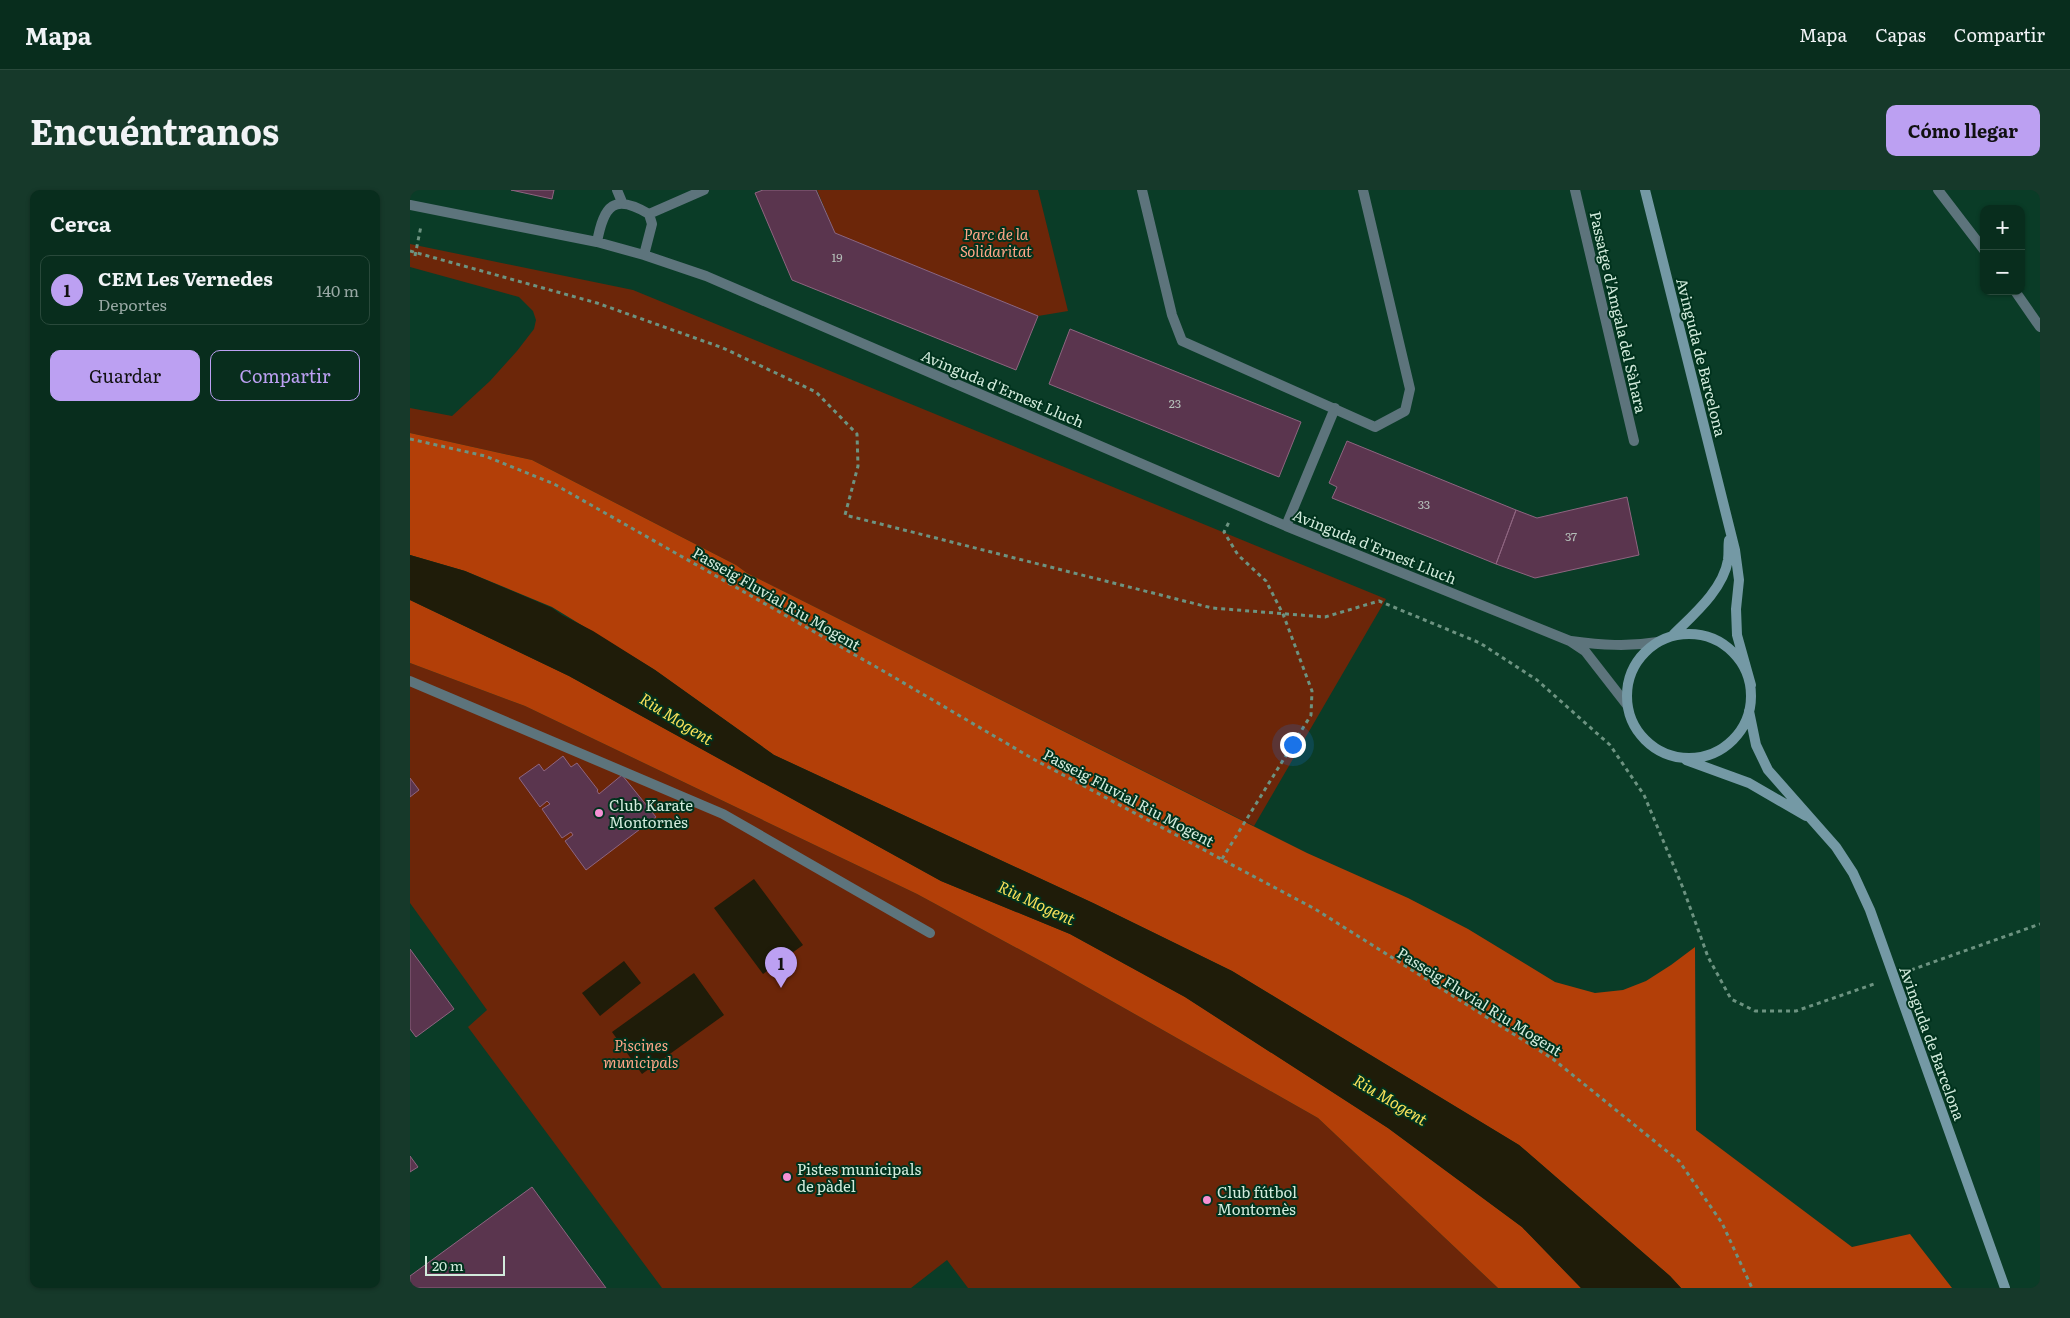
<!DOCTYPE html>
<html lang="es">
<head>
<meta charset="utf-8">
<style>
	body { margin:0; font-family:Literata,serif; background:#16392a; color:#f1f3f6 }
	.controls { position:absolute; right:15px; top:15px; display:grid; overflow:hidden; border-radius:10px; box-shadow:0 1px 4px #0004 }
	.controls button { width:45px; height:45px; display:grid; place-items:center; padding:0; border:0; border-bottom:1px solid #29493b; background:#082d1d; color:#f1f3f6; font:25px sans-serif }
	.scale { position:absolute; left:15px; bottom:12px; width:80px; box-sizing:border-box; padding-left:5px; border:2px solid #d2ebdc; border-top:0; font-size:14px; line-height:18px; white-space:nowrap; color:#d2ebdc; -webkit-text-stroke:4px #00321d; paint-order:stroke }
	.you { position:absolute; left:882px; top:554px; width:18px; height:18px; margin:-12px; border:4px solid #fff; border-radius:50%; background:#1a73e8; box-shadow:0 0 0 8px #1a73e833 }
	.badge { display:grid; place-items:center; width:32px; height:32px; border-radius:50%; background:#bca0f2; color:#111; font-size:16px; font-weight:700 }
	.pin { position:absolute; translate:-50% -41px; filter:drop-shadow(0 1px 2px #0008) }
	.pin::after { content:''; position:absolute; top:26px; width:18px; height:15px; background:inherit; clip-path:polygon(0 0,100% 0,50% 100%) }
	.list { margin:0; padding:0; list-style:none }
	h2 { display:flex; justify-content:space-between; align-items:center; height:65px; margin:0; padding:0 20px; font-size:21px }
	h2 small { font-size:16px; font-weight:400; color:#98a8a4 }
	.list li { display:grid; grid-template-columns:32px 1fr auto; gap:15px; align-items:center; box-sizing:border-box; height:70px; margin:0 10px 10px; padding:0 10px; border:1px solid #29493b; border-radius:10px }
	.list b { display:block; font-size:19px; white-space:nowrap }
	.list p { margin:0; font-size:16px; white-space:nowrap; color:#98a8a4 }
	.list em { font-size:16px; font-style:normal; color:#98a8a4 }
	.actions { display:flex; gap:10px; padding:15px 20px }
	.actions a { flex:1; padding:11px 0; border:1px solid #bca0f2; border-radius:10px; text-align:center; font-size:18px; color:#bca0f2 }
	.actions .main { background:#bca0f2; color:#111 }
	.map { position:relative; flex:none; width:1630px; height:1098px; overflow:hidden; border-radius:10px }
	header { display:flex; align-items:center; gap:30px; box-sizing:border-box; height:70px; padding:0 25px; background:#082d1d; border-bottom:1px solid #29493b }
	header strong { font-size:24px }
	nav { display:flex; gap:28px; margin-inline-start:auto; font-size:18px }
	.intro { display:flex; align-items:center; justify-content:space-between; box-sizing:border-box; height:120px; padding:0 30px }
	h1 { margin:0; font-size:35px }
	.button { padding:12px 22px; border-radius:10px; background:#bca0f2; color:#111; font-size:18px; font-weight:700 }
	main { display:flex; gap:30px; padding:0 30px }
	aside { flex:1; background:#082d1d; border-radius:10px; box-shadow:0 1px 4px #0004 }
	.map>svg:first-child { display:block }
</style>
</head>
<body>
<header>
<strong>Mapa</strong>
<nav><a>Mapa</a><a>Capas</a><a>Compartir</a></nav>
</header>
<div class="intro"><h1>Encuéntranos</h1><a class="button">Cómo llegar</a></div>
<main>
<aside>
<h2>Cerca<small></small></h2>
<ul class="list">
<li><span class="badge">1</span><div><b>CEM Les Vernedes</b><p>Deportes</p></div><em>140 m</em></li>
</ul>
<div class="actions"><a class="main">Guardar</a><a>Compartir</a></div>
</aside>
<div class="map">
<svg width="1630" height="1098" viewBox="0 0 1630 1098">
	<rect width="100%" height="100%" fill="#0a3c27"/>
	<path fill="#6c2609" d="M407 0H628L658 121 628 126 425 43Z
		M0 54 223 100 976 409 844 636 337 383 326 375 122 270 0 243V218L42 226 80 191 107 161 124 139 126 130 123 121 109 107 0 77Z
		M0 473 115 516 507 704 640 776 908 928 1088 1098H558L537 1070 501 1098H252L58 837 77 820 0 713Z"/>
	<path fill="#b33f08" d="M0 243 122 270 326 375 337 383 897 663 998 708 1058 739 1145 792 1185 803 1213 800 1236 791 1261 775 1285 757 1286 940 1442 1057 1500 1044 1542 1098H1271L1260 1086 1109 955 822 781 683 713 364 565 245 480 142 417 55 381 0 365Z
		M0 410 159 486 531 691 660 744 775 807 978 938 1112 1037 1171 1098H1088L908 928 640 776 507 704 115 516 0 473Z"/>
	<path fill="#1f1c09" d="M0 365 55 381 142 418 152 425 183 441 245 480 364 565 683 713 822 781 1109 955 1260 1086 1271 1098H1171L1112 1037 978 938 775 807 660 744 531 691 159 486 0 410Z
		M344 689 393 755 353 784 304 718Z
		M214 771 231 793 190 826 172 803Z
		M284 783 314 825 232 884 202 842Z"/>
	<path fill="#5a354e" stroke="#8e6580" d="M101 0H144L142 9Z
		M353 0H406L425 43 628 126 606 180 382 90 345 3Z
		M660 139 891 232 869 287 639 194Z
		M937 251 1106 320 1086 374 922 308 927 297 919 293Z
		M1217 307 1229 365 1125 388 1086 374 1106 320 1127 328Z
		M153 566 161 577 167 573 188 600 187 601 189 604 212 585 246 627 176 680 155 651 163 645 161 642 152 648 132 619 140 614 137 611 130 617 109 588 129 574 134 581Z
		M0 588 9 600 0 607Z
		M0 759 44 819 6 847 0 839Z
		M0 966 8 977 0 982Z
		M122 997 196 1098H2L0 1095V1086Z"/>
	<g fill="none" stroke-linecap="round" stroke-linejoin="round">
		<path stroke="#6d9381" stroke-width="3" stroke-dasharray="4 4" stroke-linecap="butt" d="M0 61 187 113 313 158 406 202 447 244 448 276 435 325 802 418 915 427 969 411 1070 453 1127 490 1200 555 1234 605 1273 698 1298 767 1321 809 1345 821H1386L1467 793
			M5 66 11 36
			M0 249 75 266 144 294 475 482 625 570 905 719 1143 869 1269 971 1312 1033 1342 1098
			M812 669 901 525 902 501 873 424 856 391 828 365 814 342 819 332
			M1501 780 1630 734"/>
		<path stroke="#5d747c" stroke-width="10" d="M207 0 212 12
			M732 0 762 125 772 151 965 237 995 221 1000 199 953 0
			M1165 0 1224 251
			M1528 0 1574 60
			M0 15 187 52 234 65 296 86 876 336 1160 451 1175 461 1217 515
			M239 24 294 0
			M187 52C194 15 204 3 239 24L242 34 234 65
			M1605 101 1630 137
			M876 336 925 218
			M1161 451C1191 455 1218 457 1248 452
			M0 491 313 624 520 743"/>
		<path stroke="#7499a5" stroke-width="10" d="M1235 0 1325 360 1329 390 1326 419 1327 445 1341 495
			M1217 506a62 62 0 1 1 124 0a62 62 0 1 1-124 0Z
			M1263 445C1283 425 1313 400 1318 370 1319 363 1318 356 1319 350
			M1339 521 1346 555 1358 580 1426 657 1443 683 1460 720 1595 1098
			M1276 570 1339 593 1396 626"/>
	</g>
	<g fill="#f491d4" stroke="#00321d" stroke-width="2">
		<circle cx="189" cy="623" r="5"/>
		<circle cx="377" cy="987" r="5"/>
		<circle cx="797" cy="1010" r="5"/>
	</g>
	<g text-anchor="middle" dominant-baseline="central" stroke-width="4" stroke-linejoin="round" paint-order="stroke">
		<g font-size="12" fill="#b4beb8">
			<text x="427" y="67">19</text>
			<text x="765" y="213">23</text>
			<text x="1014" y="314">33</text>
			<text x="1161" y="346">37</text>
		</g>
		<g font-size="15" font-style="italic" fill="#ffa687" stroke="#00321d">
			<text x="586" y="43">Parc de la<tspan x="586" dy="17">Solidaritat</tspan></text>
			<text x="231" y="854">Piscines<tspan x="231" dy="17">municipals</tspan></text>
		</g>
		<g font-size="15" fill="#d2ebdc" stroke="#00321d">
			<text transform="translate(1209 122) rotate(77)">Passatge d'Amgala del Sàhara</text>
			<text transform="translate(1292 167) rotate(76)">Avinguda de Barcelona</text>
			<text transform="translate(593 198) rotate(23)">Avinguda d'Ernest Lluch</text>
			<text transform="translate(965 356) rotate(22)">Avinguda d'Ernest Lluch</text>
			<text transform="translate(367 408) rotate(30)">Passeig Fluvial Riu Mogent</text>
			<text transform="translate(719 607) rotate(28)">Passeig Fluvial Riu Mogent</text>
			<text transform="translate(1070 811) rotate(32)">Passeig Fluvial Riu Mogent</text>
			<text transform="translate(1523 853) rotate(70)">Avinguda de Barcelona</text>
		</g>
		<g font-size="15" fill="#d2ebdc" stroke="#00321d" text-anchor="start">
			<text x="199" y="614">Club Karate<tspan x="199" dy="17">Montornès</tspan></text>
			<text x="387" y="978">Pistes municipals<tspan x="387" dy="17">de pàdel</tspan></text>
			<text x="807" y="1001">Club fútbol<tspan x="807" dy="17">Montornès</tspan></text>
		</g>
		<g font-size="16" font-style="italic" fill="#f6e05a" stroke="#00321d">
			<text transform="translate(267 528) rotate(32)">Riu Mogent</text>
			<text transform="translate(627 712) rotate(25)">Riu Mogent</text>
			<text transform="translate(981 909) rotate(31)">Riu Mogent</text>
		</g>
	</g>
</svg>
<div class="controls">
<button>+</button>
<button>−</button>
</div>
<div class="scale">20 m</div>
<div class="you"></div>
<div class="pin badge" style="left:371px;top:798px">1</div>
</div>
</main>
</body>
</html>
